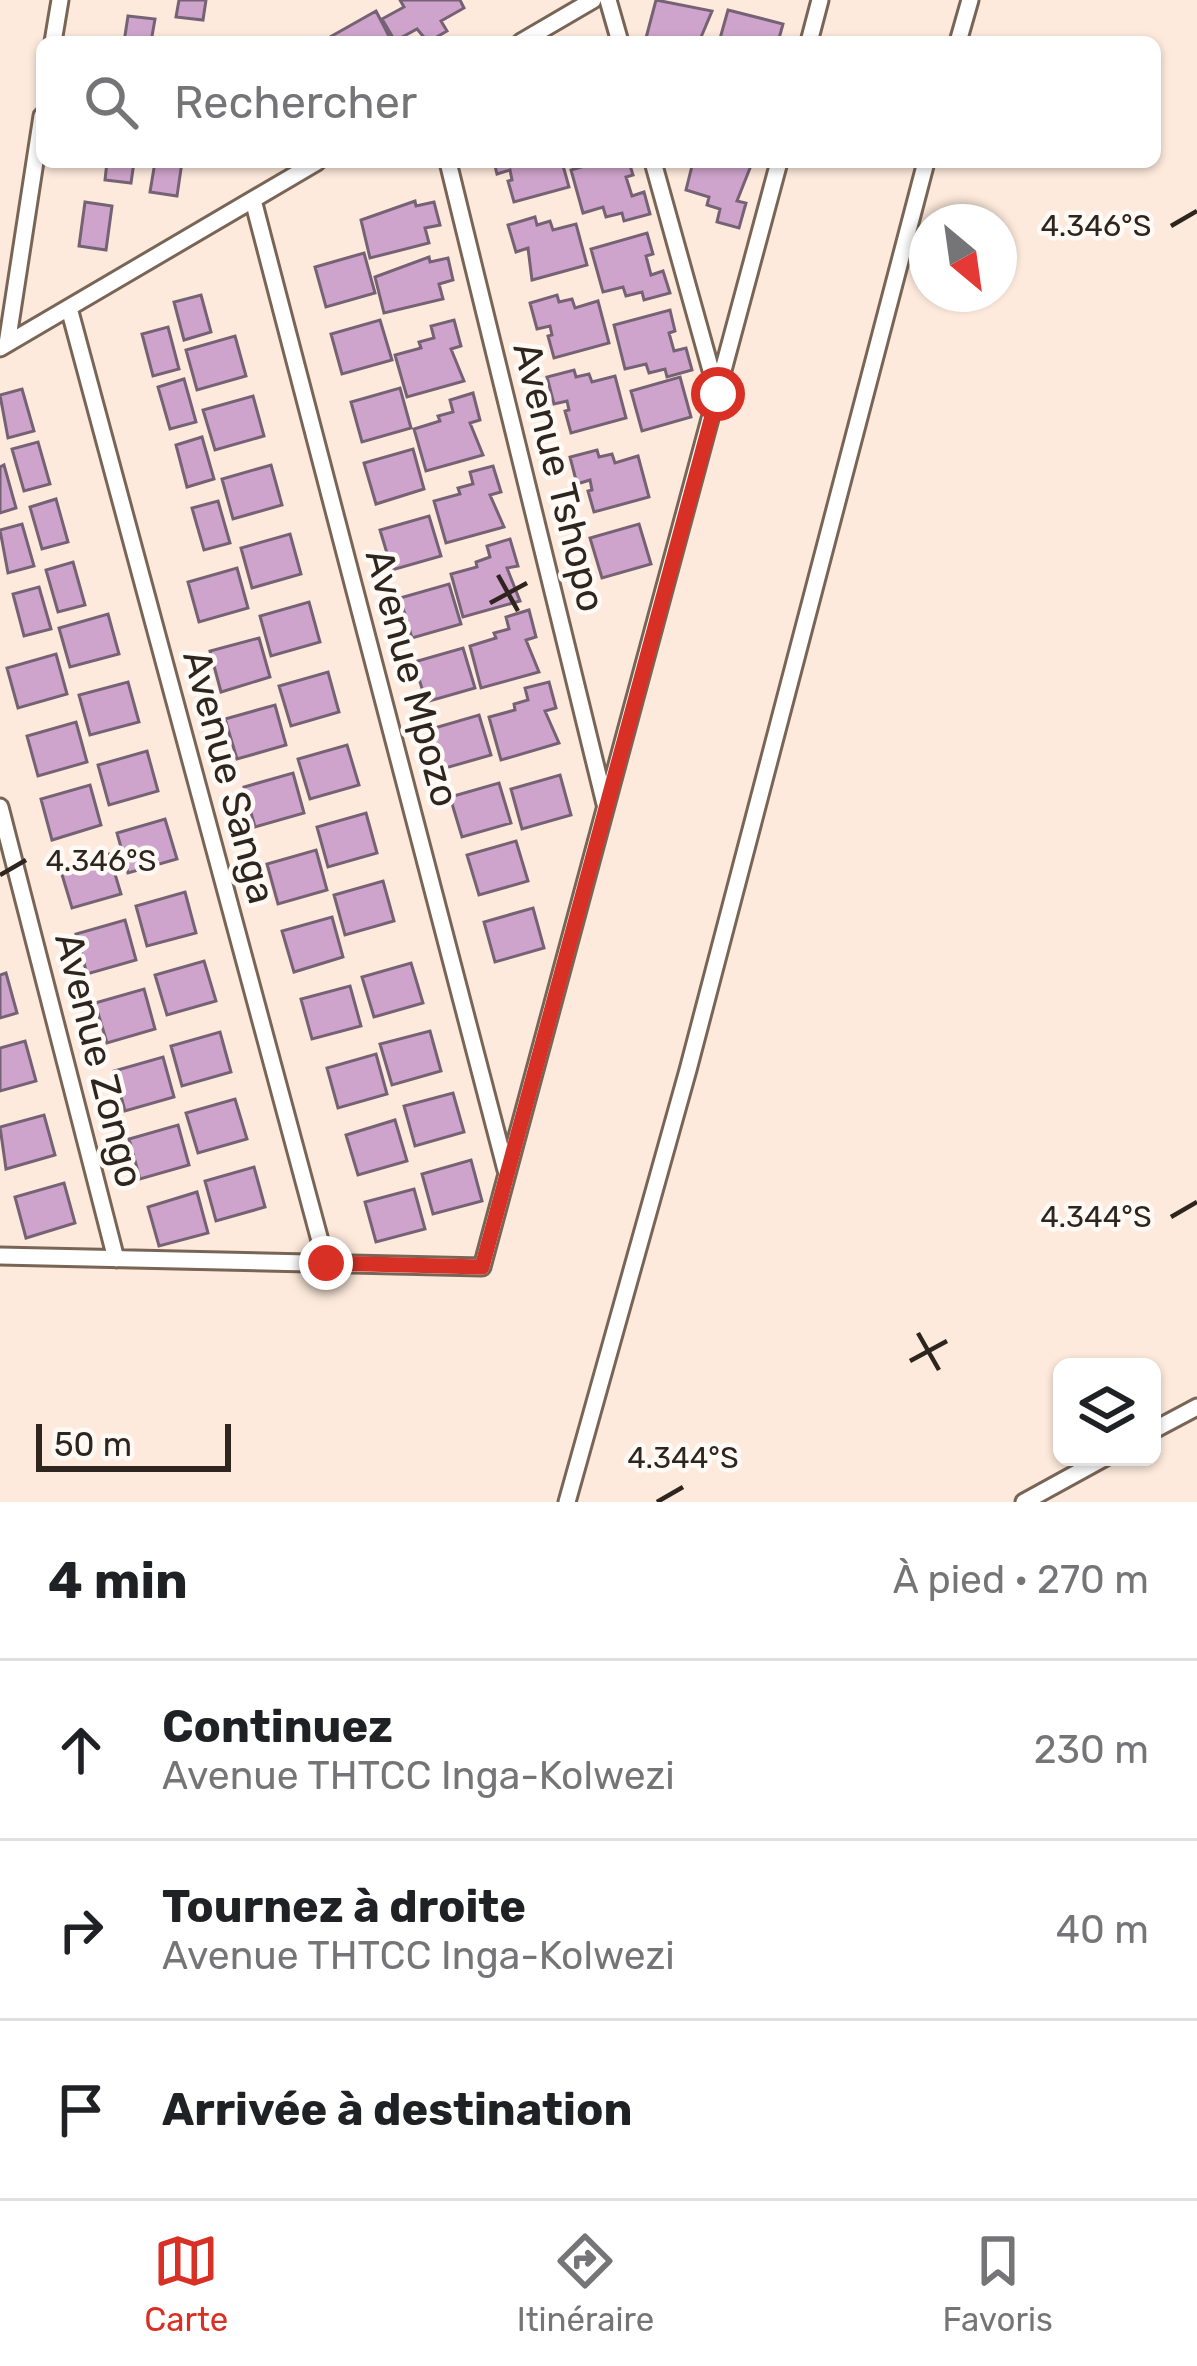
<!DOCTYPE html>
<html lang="fr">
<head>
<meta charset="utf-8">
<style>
	body { margin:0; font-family:Rubik,sans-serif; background:#f2f2f2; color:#202124 }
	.controls { position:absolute; right:36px; bottom:36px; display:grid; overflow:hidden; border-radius:18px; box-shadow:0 3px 9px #0004 }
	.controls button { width:108px; height:108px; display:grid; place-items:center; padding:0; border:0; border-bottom:3px solid #e0e0e0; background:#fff; color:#202124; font:60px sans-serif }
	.compass { position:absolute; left:909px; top:204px; width:108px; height:108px; border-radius:50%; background:#fff; box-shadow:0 3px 9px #0004; rotate:151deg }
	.scale { position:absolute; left:36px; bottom:30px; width:195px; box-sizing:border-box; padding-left:12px; border:6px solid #2d251e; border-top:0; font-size:33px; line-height:42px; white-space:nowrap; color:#2d251e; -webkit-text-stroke:9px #fffaf6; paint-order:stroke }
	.stop { position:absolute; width:36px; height:36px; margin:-27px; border:9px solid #d93025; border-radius:50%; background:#fff }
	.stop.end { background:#d93025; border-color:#fff; box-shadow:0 3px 12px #0008 }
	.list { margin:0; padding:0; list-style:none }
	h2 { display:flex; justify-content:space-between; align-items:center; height:156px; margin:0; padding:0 48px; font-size:51px }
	h2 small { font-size:39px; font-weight:400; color:#757577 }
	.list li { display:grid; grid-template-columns:78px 1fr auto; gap:36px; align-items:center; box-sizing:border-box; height:180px; padding:0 48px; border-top:3px solid #e0e0e0 }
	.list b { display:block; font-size:45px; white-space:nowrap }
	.list p { margin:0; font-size:39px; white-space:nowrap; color:#757577 }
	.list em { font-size:39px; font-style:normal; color:#757577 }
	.icon { flex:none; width:66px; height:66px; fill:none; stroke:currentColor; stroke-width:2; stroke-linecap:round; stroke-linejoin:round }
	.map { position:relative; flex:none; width:1197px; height:1502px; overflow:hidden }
	.search { position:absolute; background:#fff; box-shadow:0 3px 9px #0004; left:36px; right:36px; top:36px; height:132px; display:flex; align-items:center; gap:30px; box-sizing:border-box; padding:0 42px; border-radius:18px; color:#757577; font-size:45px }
	.sheet { height:696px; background:#fff }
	nav { display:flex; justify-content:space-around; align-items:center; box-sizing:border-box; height:168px; border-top:3px solid #e0e0e0; background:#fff; font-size:33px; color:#757577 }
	nav a { display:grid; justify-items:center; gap:6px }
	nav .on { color:#d93025 }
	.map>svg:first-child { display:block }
</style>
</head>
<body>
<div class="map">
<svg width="1197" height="1502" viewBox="0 0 1197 1502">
	<rect width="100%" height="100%" fill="#fdeadc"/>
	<path fill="#cfa4cc" stroke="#756274" stroke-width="3" d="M179 0H206L203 20 176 17Z
		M400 0H460L464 8 441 21 447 31 428 42 417 29 395 41 382 19 404 7Z
		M656 0 712 11 699 42 646 38Z
		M728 10 783 24 778 42H719Z
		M376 11 392 42H333L330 37Z
		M128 16 155 19 151 42H124Z
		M107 162H134L131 183 105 180Z
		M155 162H182L177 196 150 192Z
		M494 162H562L569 187 514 202 508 181 512 180 510 170 497 174Z
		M598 162H629L633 175 626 177 632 196 644 192 650 214 624 221 622 213 606 217 603 207 583 213 571 170Z
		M693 162 752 163 737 201 746 203 739 228 717 222 720 209 707 205 709 197 686 190Z
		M415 201 416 206 434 202 440 225 425 228 429 243 370 258 361 220Z
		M85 202 112 206 106 250 79 246Z
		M535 217 537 225 550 221 553 230 576 224 587 265 532 280 528 248 516 252 508 225Z
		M647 233 653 254 646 256 651 275 663 271 670 293 644 300 642 292 626 296 623 287 603 292 591 249Z
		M364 253 375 293 326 307 315 267Z
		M429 257 430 262 448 258 453 280 439 284 443 299 384 313 375 277Z
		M201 295 211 332 184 340 174 302Z
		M557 295 559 302 572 299 575 308 598 301 609 343 554 358 548 336 552 335 550 326 537 329 530 303Z
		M670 310 675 331 669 333 674 351 686 348 692 370 667 377 665 369 649 373 646 364 625 369 614 325Z
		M380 320 392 360 342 374 331 334Z
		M454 320 461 346 451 349 464 381 407 397 395 355 421 348 419 342 434 338 431 326Z
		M168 327 179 369 153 376 142 334Z
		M235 336 246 376 197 390 186 350Z
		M574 370 576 377 589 374 592 382 615 376 626 418 571 433 565 411 569 410 567 401 554 404 547 377Z
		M680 377 691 417 642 431 631 391Z
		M184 379 196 422 170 429 158 387Z
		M400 388 411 428 362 442 351 402Z
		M22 389 34 431 8 438 0 395Z
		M473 393 480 420 470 423 483 455 426 471 414 429 440 421 438 416 453 412 450 400Z
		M253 396 264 436 215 450 203 410Z
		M202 437 214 479 187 487 176 445Z
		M38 442 50 484 24 491 12 449Z
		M413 449 424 489 376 504 364 463Z
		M597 450 599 457 612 454 615 463 638 456 649 497 594 512 588 491 592 490 590 480 577 484 570 457Z
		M4 465 16 508 0 513V467Z
		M271 465 282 505 233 519 222 479Z
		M493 466 501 492 490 495 504 527 446 543 434 501 460 494 458 488 473 484 470 472Z
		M56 499 68 542 42 549 30 507Z
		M218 501 230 543 204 550 192 508Z
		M429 516 441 556 392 570 380 530Z
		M22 524 34 566 8 573 0 530Z
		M639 524 651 564 602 578 590 538Z
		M290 534 301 574 252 588 241 548Z
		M510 539 518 566 507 568 520 601 463 617 451 574 477 567 476 562 490 557 487 546Z
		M73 562 85 605 58 612 46 570Z
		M237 568 248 608 199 622 188 582Z
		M449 584 461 624 412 638 400 598Z
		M39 587 51 629 24 636 13 594Z
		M309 602 320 642 271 656 260 616Z
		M529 610 536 637 526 640 539 672 481 688 470 646 496 638 494 633 509 629 506 617Z
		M108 614 119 654 70 667 59 628Z
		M259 638 270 677 221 692 210 651Z
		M463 648 475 688 426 702 414 662Z
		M56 654 67 694 18 708 7 668Z
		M328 672 339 712 291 726 279 686Z
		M128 682 139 722 90 735 79 695Z
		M549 682 556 708 545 711 559 743 501 760 489 717 515 710 514 704 528 700 525 688Z
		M275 705 286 745 237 759 225 719Z
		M479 715 491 755 442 769 431 729Z
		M76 722 87 762 38 776 27 736Z
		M347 745 359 785 310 799 298 759Z
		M147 751 158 791 109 805 98 765Z
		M293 773 304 813 255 827 244 787Z
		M560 775 571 815 522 829 511 789Z
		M499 783 511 823 462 837 450 797Z
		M90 785 101 825 52 840 41 799Z
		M366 813 377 853 328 867 317 827Z
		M165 819 177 859 128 873 117 833Z
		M516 841 528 881 479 895 467 855Z
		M316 850 327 890 278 904 267 864Z
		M109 854 121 894 72 908 60 868Z
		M383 881 394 921 345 935 334 895Z
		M185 892 196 933 147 946 136 906Z
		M533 908 544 948 495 962 484 922Z
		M332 917 343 957 294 972 282 931Z
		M125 920 136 960 87 974 76 934Z
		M204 961 216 1001 167 1015 155 975Z
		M411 963 423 1003 374 1017 362 977Z
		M6 973 17 1013 0 1018V975Z
		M350 986 361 1026 312 1039 301 999Z
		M144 989 155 1029 107 1043 95 1003Z
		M430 1031 441 1071 392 1085 380 1044Z
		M220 1032 231 1072 182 1086 171 1046Z
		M25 1041 36 1081 0 1091V1048Z
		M376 1054 387 1094 338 1108 327 1068Z
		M163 1057 174 1097 125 1111 114 1071Z
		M453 1093 464 1132 415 1146 404 1106Z
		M235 1099 247 1139 198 1153 186 1113Z
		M44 1115 55 1155 6 1169 0 1127Z
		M395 1120 407 1161 358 1175 346 1135Z
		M178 1125 189 1165 140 1179 129 1139Z
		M471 1160 482 1201 433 1214 422 1174Z
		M254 1167 265 1207 216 1221 205 1181Z
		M64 1183 75 1223 26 1238 15 1197Z
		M414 1189 425 1229 376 1242 365 1202Z
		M197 1192 208 1233 159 1246 148 1207Z"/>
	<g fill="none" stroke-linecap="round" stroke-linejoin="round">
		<defs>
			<path id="lane" d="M608 0 620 42
				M53 42 60 0
				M521 42 593 0
				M809 42 820 0
				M958 42 970 0
				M448 162 605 804
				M653 162 717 392
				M253 200 506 1170
				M69 308 326 1263
				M7 344 42 116
				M0 348 317 162
				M0 807 116 1259
				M0 1256 482 1267 779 162
				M1152 1431 1197 1407
				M567 1502 688 1070 926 162
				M1024 1502 1106 1457"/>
		</defs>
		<use href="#lane" stroke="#796556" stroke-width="21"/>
		<use href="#lane" stroke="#fff" stroke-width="15"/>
	</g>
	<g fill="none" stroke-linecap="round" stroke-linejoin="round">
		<path stroke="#d93025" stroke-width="15" d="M326 1263 482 1267 718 394"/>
	</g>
	<path fill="none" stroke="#2d251e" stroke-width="4.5" d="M1171 226 1197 211M498 575 518 611M490 603 527 583M0 875 26 860M1171 1217 1197 1202M918 1333 939 1370M910 1361 947 1341M657 1502 683 1487"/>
	<g text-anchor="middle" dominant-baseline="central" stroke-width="9" stroke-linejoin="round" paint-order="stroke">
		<g font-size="39" fill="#2d251e" stroke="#fffaf6">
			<text transform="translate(559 477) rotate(76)">Avenue Tshopo</text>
			<text transform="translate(412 678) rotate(75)">Avenue Mpozo</text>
			<text transform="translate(229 777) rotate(75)">Avenue Sanga</text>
			<text transform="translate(99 1060) rotate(76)">Avenue Zongo</text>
		</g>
	</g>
	<g font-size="30" text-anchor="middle" fill="#2d251e" stroke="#fffaf6" stroke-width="9" stroke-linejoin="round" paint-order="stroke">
		<text x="1096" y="236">4.346°S</text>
		<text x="101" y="871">4.346°S</text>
		<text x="1096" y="1227">4.344°S</text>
		<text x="683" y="1468">4.344°S</text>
	</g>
</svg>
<div class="controls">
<button><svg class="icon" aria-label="layers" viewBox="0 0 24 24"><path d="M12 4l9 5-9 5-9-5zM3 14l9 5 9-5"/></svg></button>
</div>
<svg class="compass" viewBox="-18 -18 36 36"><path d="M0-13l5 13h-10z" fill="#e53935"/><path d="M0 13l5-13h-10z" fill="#757577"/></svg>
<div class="scale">50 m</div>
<div class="stop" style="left:718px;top:394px"></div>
<div class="stop end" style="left:326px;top:1263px"></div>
<div class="search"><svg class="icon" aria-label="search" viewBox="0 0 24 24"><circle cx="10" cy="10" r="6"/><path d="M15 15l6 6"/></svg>Rechercher</div>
</div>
<section class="sheet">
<h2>4 min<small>À pied · 270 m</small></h2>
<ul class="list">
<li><svg class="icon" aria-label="ahead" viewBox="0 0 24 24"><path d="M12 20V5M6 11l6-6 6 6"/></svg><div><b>Continuez</b><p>Avenue THTCC Inga-Kolwezi</p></div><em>230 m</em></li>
<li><svg class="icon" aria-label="right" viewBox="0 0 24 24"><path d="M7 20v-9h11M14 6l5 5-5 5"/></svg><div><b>Tournez à droite</b><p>Avenue THTCC Inga-Kolwezi</p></div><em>40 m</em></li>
<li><svg class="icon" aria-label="arrive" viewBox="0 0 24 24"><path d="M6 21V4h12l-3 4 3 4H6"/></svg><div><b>Arrivée à destination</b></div></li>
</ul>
</section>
<nav>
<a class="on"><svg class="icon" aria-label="map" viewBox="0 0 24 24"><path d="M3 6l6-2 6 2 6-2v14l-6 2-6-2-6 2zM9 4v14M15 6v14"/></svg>Carte</a>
<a><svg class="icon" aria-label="directions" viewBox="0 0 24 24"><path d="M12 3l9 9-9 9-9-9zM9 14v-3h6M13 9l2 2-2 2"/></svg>Itinéraire</a>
<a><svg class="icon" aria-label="saved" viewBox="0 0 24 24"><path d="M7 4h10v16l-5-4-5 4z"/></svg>Favoris</a>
</nav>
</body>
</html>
